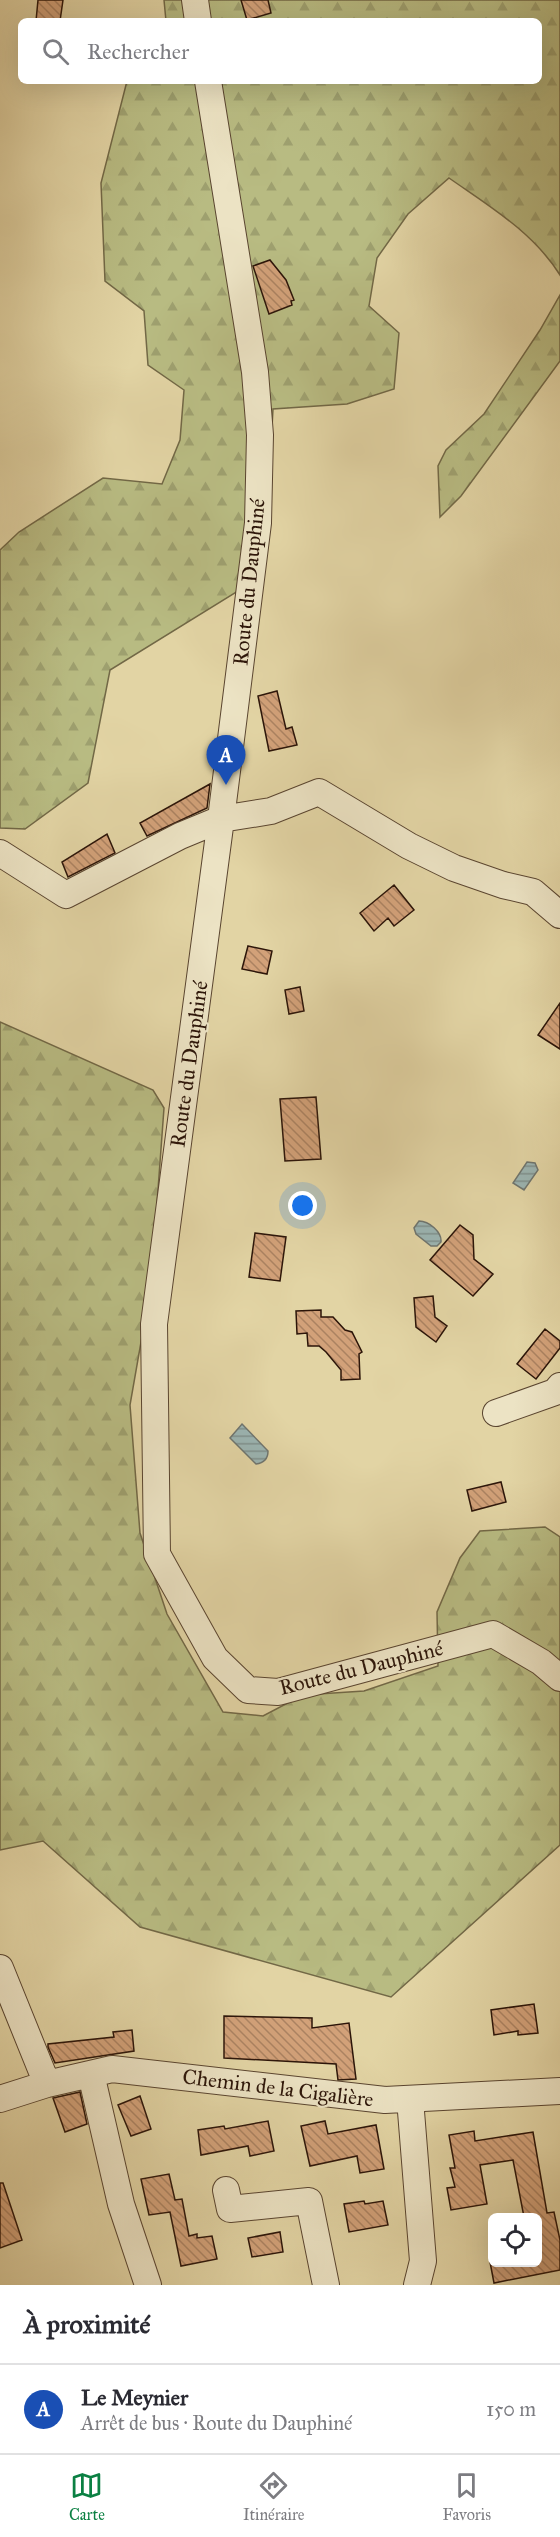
<!DOCTYPE html>
<html lang="fr">
<head>
<meta charset="utf-8">
<style>
	body { margin:0; font-family:"IM FELL Great Primer",serif; background:#f2f2f3; color:#2b2b33 }
	.controls { position:absolute; right:18px; bottom:18px; display:grid; overflow:hidden; border-radius:9px; box-shadow:0 6px 24px #0002 }
	.controls button { width:54px; height:54px; display:grid; place-items:center; padding:0; border:0; border-bottom:2px solid #e1e1e2; background:#fff; color:#2b2b33; font:30px sans-serif }
	.you { position:absolute; left:303px; top:1206px; width:21px; height:21px; margin:-15px; border:4px solid #fff; border-radius:50%; background:#1a73e8; box-shadow:0 0 0 9px #1a73e833 }
	.badge { display:grid; place-items:center; width:39px; height:39px; border-radius:50%; background:#0b8043; color:#fff; font-size:20px; font-weight:700 }
	.pin { position:absolute; translate:-50% -50px; filter:drop-shadow(0 2px 3px #0008) }
	.pin::after { content:''; position:absolute; top:32px; width:21px; height:18px; background:inherit; clip-path:polygon(0 0,100% 0,50% 100%) }
	.list { margin:0; padding:0; list-style:none }
	h2 { display:flex; justify-content:space-between; align-items:center; height:78px; margin:0; padding:0 24px; font-size:26px }
	h2 small { font-size:20px; font-weight:400; color:#7c7c81 }
	.list li { display:grid; grid-template-columns:39px 1fr auto; gap:18px; align-items:center; box-sizing:border-box; height:90px; padding:0 24px; border-top:2px solid #e1e1e2 }
	.list b { display:block; font-size:22px; white-space:nowrap }
	.list p { margin:0; font-size:20px; white-space:nowrap; color:#7c7c81 }
	.list em { font-size:20px; font-style:normal; color:#7c7c81 }
	.icon { flex:none; width:33px; height:33px; fill:none; stroke:currentColor; stroke-width:2; stroke-linecap:round; stroke-linejoin:round }
	.map { position:relative; flex:none; width:560px; height:2285px; overflow:hidden }
	.search { position:absolute; background:#fff; box-shadow:0 6px 24px #0002; left:18px; right:18px; top:18px; height:66px; display:flex; align-items:center; gap:15px; box-sizing:border-box; padding:0 21px; border-radius:9px; color:#7c7c81; font-size:22px }
	.sheet { height:168px; background:#fff }
	nav { display:flex; justify-content:space-around; align-items:center; box-sizing:border-box; height:84px; border-top:2px solid #e1e1e2; background:#fff; font-size:16px; color:#7c7c81 }
	nav a { display:grid; justify-items:center; gap:3px }
	nav .on { color:#0b8043 }
	.map>svg:first-child { display:block }
</style>
</head>
<body>
<div class="map">
<svg width="560" height="2285" viewBox="0 0 560 2285">
	<defs>
		<pattern id="forest-firs" width="22" height="20" patternUnits="userSpaceOnUse" patternTransform="scale(1.5)"><rect width="22" height="20" fill="#b8bb82"/><path d="M5 1l3.5 6h-7zM16 11l3.5 6h-7z" fill="#9ea06f"/></pattern>
		<pattern id="water-rules" width="6" height="5" patternUnits="userSpaceOnUse" patternTransform="scale(1.5)"><rect width="6" height="5" fill="#9bb5b3"/><path d="M0 2.5h6" fill="none" stroke="#7f9290"/></pattern>
		<pattern id="building-back-hatch" width="6" height="6" patternUnits="userSpaceOnUse" patternTransform="scale(1.5)"><rect width="6" height="6" fill="#d2a179"/><path d="M-1 5l2 2M0 0l6 6M5-1l2 2" fill="none" stroke="#ab8261"/></pattern>
	</defs>
	<rect width="100%" height="100%" fill="#e2d4a4"/>
	<filter id="stains"><feTurbulence type="fractalNoise" baseFrequency=".00333" numOctaves="4"/><feColorMatrix values="0 0 0 0 .2 0 0 0 0 .09 0 0 0 0 .02 0 0 0 .5 -.17"/></filter>
	<radialGradient id="worn" r=".72"><stop offset=".6" stop-color="#630" stop-opacity="0"/><stop offset="1" stop-color="#630" stop-opacity=".3"/></radialGradient>
	<path fill="url(#forest-firs)" stroke="#726846" stroke-width="1.5" d="M164 0H560V275C533 232 489 206 449 178L408 214 377 258 369 306 399 333 394 389 347 404 273 409 264 575 110 670 88 783 25 829 0 828V550L19 532 103 478 162 484 180 440 184 390 148 365 144 311 105 281 101 183 127 81H539V21H166Z
		M560 295V361L461 496 440 517 438 466 446 450 484 414 540 330Z
		M0 1022 153 1090 164 1108 151 1285 130 1405 140 1533 167 1614 223 1712 263 1716 303 1695 364 1691 438 1666 437 1612 460 1558 480 1531 545 1527 560 1537V1845L391 1997 140 1927 43 1841 0 1850Z"/>
	<path fill="url(#water-rules)" stroke="#6f756f" stroke-width="1.5" d="M527 1162 535 1163 538 1170 524 1190 513 1183Z
		M419 1221C429 1221 442 1232 441 1242L437 1246H431L416 1234 414 1228Z
		M242 1424 268 1451C268 1459 264 1463 256 1464L230 1438Z"/>
	<path fill="url(#building-back-hatch)" stroke="#2c1509" stroke-width="1.5" d="M38 0H63L60 21H36Z
		M241 0H268L271 13 247 20Z
		M270 260 286 280 294 300 291 301 292 305 269 314 253 266Z
		M277 691 286 729 292 727 297 745 269 751 258 696Z
		M210 784 207 808 147 836 140 823Z
		M107 834 115 853 68 877 62 862Z
		M394 885 414 910 394 926 388 918 374 931 360 913Z
		M248 946 272 951 267 974 242 969Z
		M300 987 304 1011 289 1014 285 990Z
		M560 1003V1049L538 1035Z
		M316 1097 321 1159 285 1161 280 1099Z
		M460 1225 473 1235 474 1259 493 1274 473 1296 430 1260Z
		M255 1233 286 1237 280 1281 249 1277Z
		M433 1296 435 1317 447 1326 436 1342 416 1327 414 1298Z
		M321 1310V1317H333L345 1330 352 1332 362 1352 359 1354 360 1379 341 1380V1370L326 1352 319 1346H308L307 1333 297 1334 296 1311Z
		M545 1329 560 1341V1348L536 1379 517 1364Z
		M501 1482 506 1502 472 1511 467 1490Z
		M534 2004 538 2033 518 2035V2031L494 2035 491 2010Z
		M224 2016 312 2018V2028L349 2023 356 2079 338 2080 336 2064 224 2058Z
		M132 2030 134 2051 55 2063 48 2047V2044L114 2037 113 2032Z
		M80 2092 87 2124 65 2132 53 2098Z
		M140 2096 151 2129 131 2136 118 2105Z
		M268 2121 274 2151 250 2156 248 2146 201 2155 198 2130 224 2126 225 2129Z
		M325 2121 328 2134 376 2125 384 2169 360 2173 357 2156 310 2166 301 2126Z
		M474 2131 475 2141 533 2132 547 2213 554 2212 560 2240V2270L494 2283 490 2262H537V2217H524L513 2160 480 2165 487 2204 451 2210 447 2188 455 2187 450 2168H455L449 2135Z
		M169 2174 175 2200 182 2199 189 2236 197 2234V2238L212 2236 217 2259 181 2266 170 2212 149 2215 141 2179Z
		M0 2183H3L22 2240 0 2248Z
		M364 2201 365 2204 383 2201 388 2225 349 2232 344 2204Z
		M280 2232 283 2252 252 2257 248 2238Z"/>
	<g fill="none" stroke-linecap="round" stroke-linejoin="round">
		<defs>
			<path id="minor" d="M195 0 198 21
				M208 81 255 372 260 435 258 523 221 819 154 1324 157 1554 215 1658 248 1690 278 1692 493 1634 541 1662 560 1678
				M0 853 66 895 180 836 221 819 271 811 319 792 409 846 454 868 503 885 533 892 560 915
				M496 1413 555 1392 560 1386
				M0 1968 47 2084
				M91 2074 121 2204 148 2285
				M0 2099 47 2084 112 2069 385 2100 560 2091
				M410 2099 423 2261 417 2285
				M226 2190 230 2209 309 2201 326 2285"/>
		</defs>
		<use href="#minor" stroke="#5a4530" stroke-width="28"/>
		<use href="#minor" stroke="#ece3c4" stroke-width="26"/>
	</g>
	<g text-anchor="middle" dominant-baseline="central" stroke-width="4.5" stroke-linejoin="round" paint-order="stroke">
		<g font-size="21" fill="#2c1509" stroke="#ece3c4">
			<text transform="translate(249 582) rotate(-84)">Route du Dauphiné</text>
			<text transform="translate(189 1064) rotate(-82)">Route du Dauphiné</text>
			<text transform="translate(361 1668) rotate(-14)">Route du Dauphiné</text>
			<text transform="translate(278 2088) rotate(7)">Chemin de la Cigalière</text>
		</g>
	</g>
	<rect width="100%" height="100%" filter="url(#stains)"/>
	<rect width="100%" height="100%" fill="url(#worn)"/>
</svg>
<div class="controls">
<button><svg class="icon" aria-label="locate" viewBox="0 0 24 24"><circle cx="12" cy="12" r="6"/><path d="M12 2v4M12 18v4M2 12h4M18 12h4"/></svg></button>
</div>
<div class="you"></div>
<div class="pin badge" style="left:226px;top:785px;background:#1a4fb4">A</div>
<div class="search"><svg class="icon" aria-label="search" viewBox="0 0 24 24"><circle cx="10" cy="10" r="6"/><path d="M15 15l6 6"/></svg>Rechercher</div>
</div>
<section class="sheet">
<h2>À proximité<small></small></h2>
<ul class="list">
<li><span class="badge" style="background:#1a4fb4">A</span><div><b>Le Meynier</b><p>Arrêt de bus · Route du Dauphiné</p></div><em>150 m</em></li>
</ul>
</section>
<nav>
<a class="on"><svg class="icon" aria-label="map" viewBox="0 0 24 24"><path d="M3 6l6-2 6 2 6-2v14l-6 2-6-2-6 2zM9 4v14M15 6v14"/></svg>Carte</a>
<a><svg class="icon" aria-label="directions" viewBox="0 0 24 24"><path d="M12 3l9 9-9 9-9-9zM9 14v-3h6M13 9l2 2-2 2"/></svg>Itinéraire</a>
<a><svg class="icon" aria-label="saved" viewBox="0 0 24 24"><path d="M7 4h10v16l-5-4-5 4z"/></svg>Favoris</a>
</nav>
</body>
</html>
